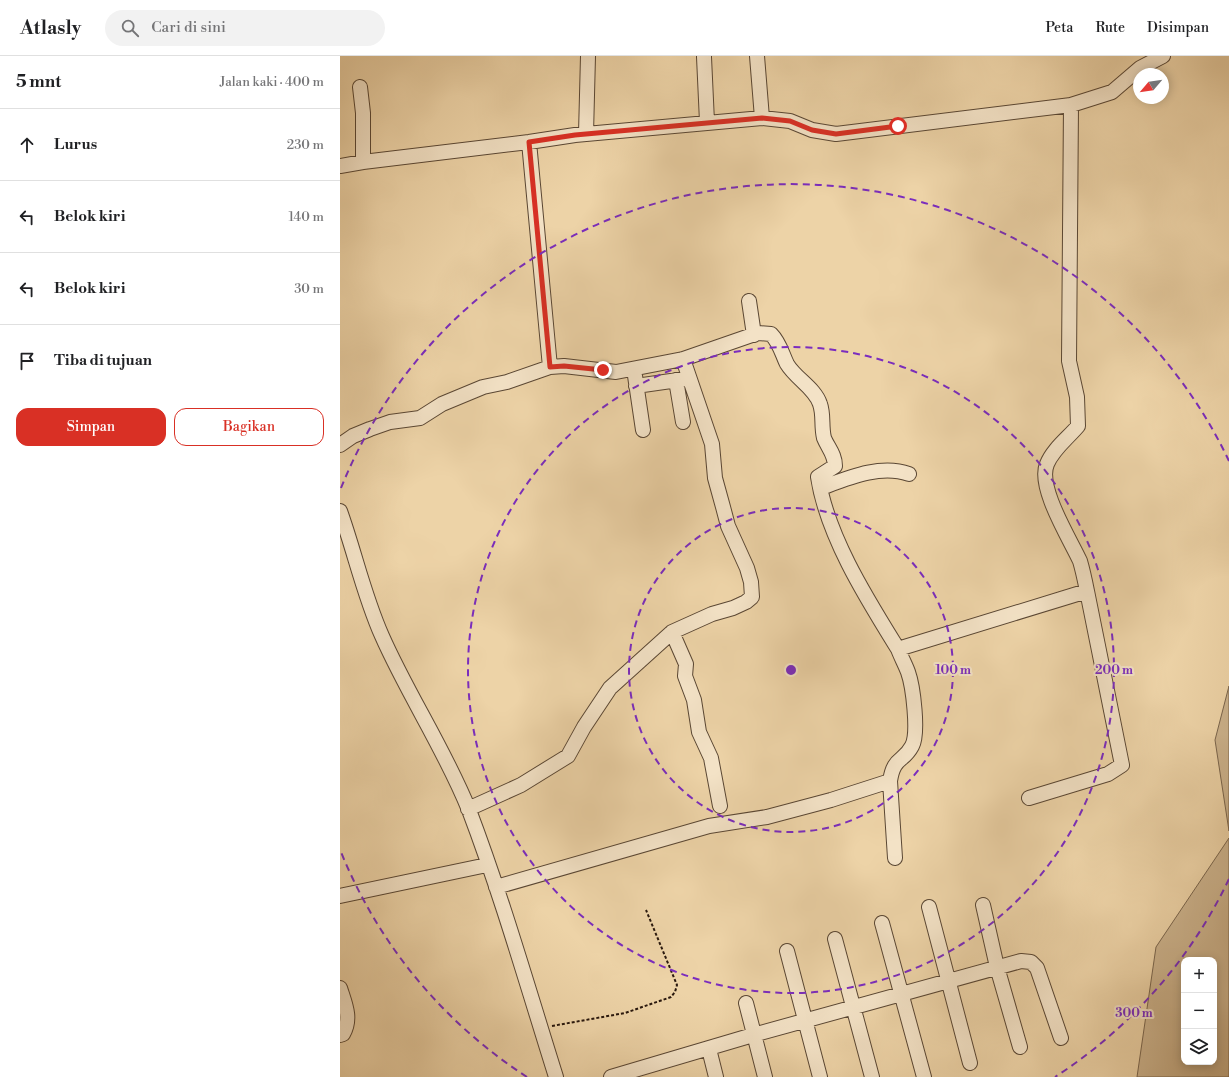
<!DOCTYPE html>
<html lang="id">
<head>
<meta charset="utf-8">
<style>
	body { margin:0; font-family:"Libre Bodoni",serif; background:#f2f2f2; color:#202124 }
	.controls { position:absolute; right:12px; bottom:12px; display:grid; overflow:hidden; border-radius:8px; box-shadow:0 2px 10px #0003 }
	.controls button { width:36px; height:36px; display:grid; place-items:center; padding:0; border:0; border-bottom:1px solid #e0e0e0; background:#fff; color:#202124; font:20px sans-serif }
	.compass { position:absolute; left:793px; top:12px; width:36px; height:36px; border-radius:50%; background:#fff; box-shadow:0 2px 10px #0003; rotate:241deg }
	.stop { position:absolute; width:12px; height:12px; margin:-9px; border:3px solid #d93025; border-radius:50%; background:#fff }
	.stop.end { background:#d93025; border-color:#fff; box-shadow:0 1px 4px #0008 }
	.list { margin:0; padding:0; list-style:none }
	h2 { display:flex; justify-content:space-between; align-items:center; height:52px; margin:0; padding:0 16px; font-size:17px }
	h2 small { font-size:13px; font-weight:400; color:#757577 }
	.list li { display:grid; grid-template-columns:26px 1fr auto; gap:12px; align-items:center; box-sizing:border-box; height:72px; padding:0 16px; border-top:1px solid #e0e0e0 }
	.list b { display:block; font-size:15px; white-space:nowrap }
	.list em { font-size:13px; font-style:normal; color:#757577 }
	.actions { display:flex; gap:8px; padding:12px 16px }
	.actions a { flex:1; padding:9px 0; border:1px solid #d93025; border-radius:12px; text-align:center; font-size:14px; color:#d93025 }
	.actions .main { background:#d93025; color:#fff }
	.icon { flex:none; width:22px; height:22px; fill:none; stroke:currentColor; stroke-width:2; stroke-linecap:round; stroke-linejoin:round }
	.map { position:relative; flex:none; width:889px; height:1021px; overflow:hidden }
	header { display:flex; align-items:center; gap:24px; box-sizing:border-box; height:56px; padding:0 20px; background:#fff; border-bottom:1px solid #e0e0e0 }
	header strong { font-size:19px }
	nav { display:flex; gap:22px; margin-inline-start:auto; font-size:14px }
	.search { width:280px; height:36px; background:#f2f2f2; display:flex; align-items:center; gap:10px; box-sizing:border-box; padding:0 14px; border-radius:22px; color:#757577; font-size:15px }
	main { display:flex }
	aside { flex:1; background:#fff }
	.map>svg:first-child { display:block }
</style>
</head>
<body>
<header>
<strong>Atlasly</strong>
<div class="search"><svg class="icon" aria-label="search" viewBox="0 0 24 24"><circle cx="10" cy="10" r="6"/><path d="M15 15l6 6"/></svg>Cari di sini</div>
<nav><a>Peta</a><a>Rute</a><a>Disimpan</a></nav>
</header>
<main>
<aside>
<h2>5 mnt<small>Jalan kaki · 400 m</small></h2>
<ul class="list">
<li><svg class="icon" aria-label="ahead" viewBox="0 0 24 24"><path d="M12 20V5M6 11l6-6 6 6"/></svg><div><b>Lurus</b></div><em>230 m</em></li>
<li><svg class="icon" aria-label="left" viewBox="0 0 24 24"><path d="M17 20v-9H6M10 6l-5 5 5 5"/></svg><div><b>Belok kiri</b></div><em>140 m</em></li>
<li><svg class="icon" aria-label="left" viewBox="0 0 24 24"><path d="M17 20v-9H6M10 6l-5 5 5 5"/></svg><div><b>Belok kiri</b></div><em>30 m</em></li>
<li><svg class="icon" aria-label="arrive" viewBox="0 0 24 24"><path d="M6 21V4h12l-3 4 3 4H6"/></svg><div><b>Tiba di tujuan</b></div></li>
</ul>
<div class="actions"><a class="main">Simpan</a><a>Bagikan</a></div>
</aside>
<div class="map">
<svg width="889" height="1021" viewBox="0 0 889 1021">
	<rect width="100%" height="100%" fill="#edd3a7"/>
	<filter id="stains"><feTurbulence type="fractalNoise" baseFrequency=".005" numOctaves="4"/><feColorMatrix values="0 0 0 0 .2 0 0 0 0 .09 0 0 0 0 .02 0 0 0 .5 -.17"/></filter>
	<radialGradient id="worn" r=".72"><stop offset=".6" stop-color="#630" stop-opacity="0"/><stop offset="1" stop-color="#630" stop-opacity=".3"/></radialGradient>
	<path fill="#ccb38d" stroke="#7a664e" fill-rule="evenodd" d="M889 630V775L875 684Z
		M889 782V1021H797L816 891ZM844 904H874V1006H844Z"/>
	<g fill="none" stroke-linecap="round" stroke-linejoin="round">
		<defs>
			<path id="minor" d="M417 0 422 62
				M364 1 367 66
				M20 31 23 57V106
				M246 78 248 0
				M189 86 210 311
				M0 110 23 106 189 86 235 79 422 62 450 65 472 74 496 78 731 49 772 36 800 12 823 0
				M409 245 414 279
				M294 313 303 374
				M336 324 343 366
				M296 330 345 323
				M0 389 13 380 30 373 50 366 80 362 102 348 143 331 167 326 210 311 224 310 276 316 343 303 418 277 431 278C440 287 442 298 447 308 456 323 475 332 480 348 484 359 481 370 484 382 488 392 495 398 495 410L478 421C487 480 527 543 558 593
				M481 432C508 422 540 408 569 418
				M0 455C15 497 24 540 42 580 68 639 105 694 129 754 162 841 188 932 216 1021
				M332 576 346 608 345 620 354 644 359 676 371 702 380 750
				M550 725 555 802
				M689 742 768 718 782 709 747 535
				M128 753 181 729 228 700 244 671 270 632 332 576 372 558 393 552 406 546 412 541 411 526 407 512 388 470 383 451 375 422 372 388 343 303
				M156 831 369 770 427 761 491 744 550 725C554 700 563 707 572 690 579 677 573 630 568 616 565 608 561 601 558 593L747 535C745 525 743 515 740 505 730 483 697 431 707 408 713 393 728 382 738 370L737 341 729 305 731 49
				M0 840 147 809
				M643 849 657 911 680 991
				M589 851 630 1007
				M542 867 584 1021
				M495 883 532 1021
				M447 895 480 1021
				M0 932C5 948 12 962 3 978L0 979
				M406 947 425 1021
				M369 993 376 1021
				M271 1021 413 979 681 905 691 906 697 912 721 982"/>
		</defs>
		<use href="#minor" stroke="#5a4734" stroke-width="16"/>
		<path stroke="#29180e" stroke-width="2" stroke-dasharray="3 2" stroke-linecap="butt" d="M212 970 285 957 331 941 335 936 337 929 306 854"/>
		<use href="#minor" stroke="#f3e2c6" stroke-width="14"/>
	</g>
	<g fill="none" stroke-linecap="round" stroke-linejoin="round">
		<path stroke="#d93025" stroke-width="5" d="M263 314 224 310 210 311 189 86 235 79 422 62 450 65 472 74 496 78 558 70"/>
	</g>
	<g fill="none" stroke="#7b2cbf" stroke-width="2" stroke-dasharray="7 5">
		<circle cx="451" cy="614" r="162"/>
		<circle cx="451" cy="614" r="323"/>
		<path d="M889 823A485 485 0 0 1 715 1021M187 1021A485 485 0 0 1 1 796M1 432A485 485 0 0 1 889 405"/>
	</g>
	<circle cx="451" cy="614" r="6" fill="#7b2cbf" stroke="#f3e2c6" stroke-width="2"/>
	<g font-size="12" text-anchor="middle" font-weight="bold" fill="#7b2cbf" stroke="#f3e2c6" stroke-width="4" stroke-linejoin="round" paint-order="stroke">
		<text x="613" y="618">100 m</text>
		<text x="774" y="618">200 m</text>
		<text x="794" y="961">300 m</text>
	</g>
	<rect width="100%" height="100%" filter="url(#stains)"/>
	<rect width="100%" height="100%" fill="url(#worn)"/>
</svg>
<div class="controls">
<button>+</button>
<button>−</button>
<button><svg class="icon" aria-label="layers" viewBox="0 0 24 24"><path d="M12 4l9 5-9 5-9-5zM3 14l9 5 9-5"/></svg></button>
</div>
<svg class="compass" viewBox="-18 -18 36 36"><path d="M0-13l5 13h-10z" fill="#e53935"/><path d="M0 13l5-13h-10z" fill="#757577"/></svg>
<div class="stop" style="left:558px;top:70px"></div>
<div class="stop end" style="left:263px;top:314px"></div>
</div>
</main>
</body>
</html>
